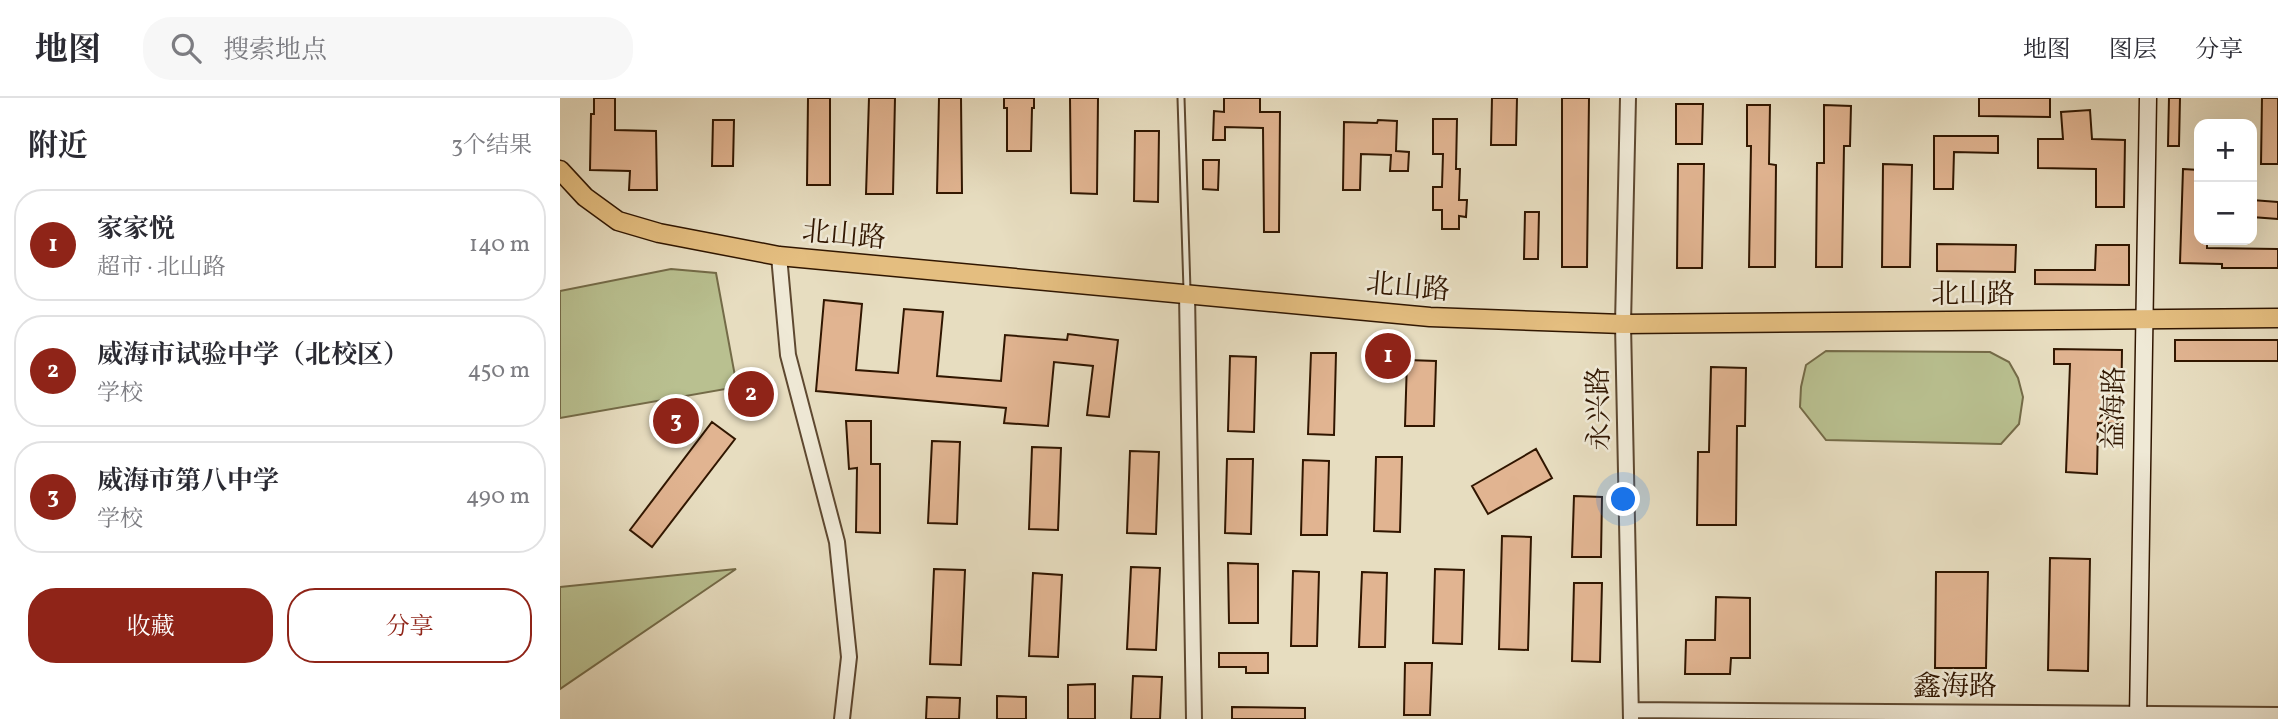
<!DOCTYPE html>
<html lang="zh">
<head>
<meta charset="utf-8">
<style>
	body { margin:0; font-family:Vollkorn,"Noto Serif SC",serif; background:#f7f7f7; color:#2b2b33 }
	.controls { position:absolute; right:21px; top:21px; display:grid; overflow:hidden; border-radius:14px; box-shadow:0 7px 28px #0002 }
	.controls button { width:63px; height:63px; display:grid; place-items:center; padding:0; border:0; border-bottom:2px solid #e1e1e2; background:#fff; color:#2b2b33; font:35px sans-serif }
	.you { position:absolute; left:1064px; top:402px; width:24px; height:24px; margin:-18px; border:5px solid #fff; border-radius:50%; background:#1a73e8; box-shadow:0 0 0 10px #1a73e833 }
	.badge { display:grid; place-items:center; width:46px; height:46px; border-radius:50%; background:#8f2418; color:#fff; font-size:23px; font-weight:700 }
	.pin { position:absolute; translate:-50% -50%; border:4px solid #fff; box-shadow:0 2px 7px #0006 }
	.list { margin:0; padding:0; list-style:none }
	h2 { display:flex; justify-content:space-between; align-items:center; height:91px; margin:0; padding:0 28px; font-size:30px }
	h2 small { font-size:23px; font-weight:400; color:#7c7c81 }
	.list li { display:grid; grid-template-columns:46px 1fr auto; gap:21px; align-items:center; box-sizing:border-box; height:112px; margin:0 14px 14px; padding:0 14px; border:2px solid #e1e1e2; border-radius:28px }
	.list b { display:block; font-size:26px; white-space:nowrap }
	.list p { margin:0; font-size:23px; white-space:nowrap; color:#7c7c81 }
	.list em { font-size:23px; font-style:normal; color:#7c7c81 }
	.actions { display:flex; gap:14px; padding:21px 28px }
	.actions a { flex:1; padding:16px 0; border:2px solid #8f2418; border-radius:28px; text-align:center; font-size:24px; color:#8f2418 }
	.actions .main { background:#8f2418; color:#fff }
	.icon { flex:none; width:38px; height:38px; fill:none; stroke:currentColor; stroke-width:2; stroke-linecap:round; stroke-linejoin:round }
	.map { position:relative; flex:none; width:1718px; height:621px; overflow:hidden }
	header { display:flex; align-items:center; gap:42px; box-sizing:border-box; height:98px; padding:0 35px; background:#fff; border-bottom:2px solid #e1e1e2 }
	header strong { font-size:33px }
	nav { display:flex; gap:38px; margin-inline-start:auto; font-size:24px }
	.search { width:490px; height:63px; background:#f7f7f7; display:flex; align-items:center; gap:18px; box-sizing:border-box; padding:0 24px; border-radius:28px; color:#7c7c81; font-size:26px }
	main { display:flex }
	aside { flex:1; background:#fff }
	.map>svg:first-child { display:block }
</style>
</head>
<body>
<header>
<strong>地图</strong>
<div class="search"><svg class="icon" aria-label="search" viewBox="0 0 24 24"><circle cx="10" cy="10" r="6"/><path d="M15 15l6 6"/></svg>搜索地点</div>
<nav><a>地图</a><a>图层</a><a>分享</a></nav>
</header>
<main>
<aside>
<h2>附近<small>3个结果</small></h2>
<ul class="list">
<li><span class="badge">1</span><div><b>家家悦</b><p>超市 · 北山路</p></div><em>140 m</em></li>
<li><span class="badge">2</span><div><b>威海市试验中学（北校区）</b><p>学校</p></div><em>450 m</em></li>
<li><span class="badge">3</span><div><b>威海市第八中学</b><p>学校</p></div><em>490 m</em></li>
</ul>
<div class="actions"><a class="main">收藏</a><a>分享</a></div>
</aside>
<div class="map">
<svg width="1718" height="621" viewBox="0 0 1718 621">
	<rect width="100%" height="100%" fill="#e7ddc0"/>
	<filter id="stains"><feTurbulence type="fractalNoise" baseFrequency=".00286" numOctaves="4"/><feColorMatrix values="0 0 0 0 .2 0 0 0 0 .09 0 0 0 0 .02 0 0 0 .5 -.17"/></filter>
	<radialGradient id="worn" r=".72"><stop offset=".6" stop-color="#630" stop-opacity="0"/><stop offset="1" stop-color="#630" stop-opacity=".3"/></radialGradient>
	<path fill="#b9c090" stroke="#746b48" stroke-width="2" d="M111 171 156 175 177 289 0 320V193Z
		M1266 253 1430 254 1449 264 1458 280 1463 299 1459 326 1441 346 1266 342 1240 309 1241 289 1246 267Z
		M176 471 0 591V489Z"/>
	<path fill="#e1b491" stroke="#301600" stroke-width="2" d="M34 0H55V32L96 33 97 92H69L70 73 30 72 31 16H34Z
		M248 0H270V87H247Z
		M309 0H335L333 96H306Z
		M379 0H401L402 95H377Z
		M444 0H474V10H472L471 53H447V10H444Z
		M510 0H538L537 96 511 95Z
		M664 0H700V14H720L719 134H704L703 30 665 29V42H653L654 13 664 14Z
		M932 0H957L956 47H931Z
		M1002 0H1029L1027 169H1002Z
		M1419 0H1490V19L1419 18Z
		M1609 0H1620L1619 48H1608Z
		M1702 0H1718V66H1701Z
		M1116 6H1143L1142 46H1116Z
		M1187 7H1210L1209 66 1216 67 1215 169H1189L1191 48H1187Z
		M1264 7 1291 8 1290 48H1284L1282 169H1256L1257 65H1264Z
		M1530 12 1532 41 1565 42 1564 109H1536V71L1478 70V41H1503L1501 14Z
		M873 21H897L896 71H900L899 102H907L906 119 899 118V131H882V112H873V89H882L883 56H873Z
		M153 22H174L173 68H152Z
		M818 22 837 23 836 53 849 54 848 73H830L831 57 801 56 800 92H783L784 24 817 25Z
		M575 33H599L598 104 574 103Z
		M1374 38H1438V55L1394 54 1393 91H1374Z
		M643 62H659L658 92 643 91Z
		M1118 66H1144L1142 170H1117Z
		M1323 66 1352 67 1350 169H1322Z
		M1623 71 1639 72V142H1647V150L1718 151V170H1662V166L1620 165Z
		M1692 102 1718 104V121L1692 119Z
		M965 114H979L978 161H964Z
		M1377 146 1456 147 1455 174 1377 173Z
		M1536 147H1569V187L1475 186V172H1535Z
		M264 202 302 206 296 272 338 275 344 211 383 214 377 278 441 283 445 237 507 242 508 236 558 242 549 319 527 317 533 268 494 264 488 328 444 325 446 310 256 293Z
		M1615 242H1718V263H1615Z
		M1494 251 1562 252 1561 326 1538 325 1537 376 1506 374 1510 266H1494Z
		M751 255H776L774 337 748 336Z
		M670 258 696 259 694 334 668 333Z
		M847 262 876 263 874 328H845Z
		M1151 269 1186 270 1185 328H1177L1176 427H1137L1138 354H1149Z
		M286 323H311V366H320V435L296 434 297 370 289 371Z
		M152 324 175 341 92 449 70 432Z
		M372 343 400 344 397 426 368 425Z
		M472 349 501 350 498 432 469 431Z
		M976 351 992 380 928 416 912 388Z
		M570 353 599 354 596 436 567 435Z
		M816 359H842L840 434 814 433Z
		M667 361H693L691 436 665 435Z
		M743 362 769 363 767 437H741Z
		M1014 398 1042 399 1041 459H1012Z
		M942 438 971 439 968 552 939 551Z
		M1490 460 1530 461 1528 573 1488 572Z
		M668 465 698 466V525H669Z
		M571 469 600 470 596 552 567 551Z
		M374 471 405 472 401 567 370 566Z
		M875 471 904 472 902 546 873 545Z
		M733 473 759 474 757 548H731Z
		M802 474 827 475 825 549H799Z
		M1376 474H1428L1426 570H1375Z
		M473 475 502 477 498 559 469 558Z
		M1014 485H1042L1040 564 1012 563Z
		M1156 499 1190 500V560H1171L1170 576H1125L1126 542H1155Z
		M659 555H708V575H686V569H659Z
		M845 565H872L870 617H844Z
		M573 578 602 579 600 621H571Z
		M535 586V621H508V587Z
		M437 598 466 599V621H437Z
		M367 599 400 600 399 621H366Z
		M672 609 745 610V621H672Z"/>
	<g fill="none" stroke-linecap="round" stroke-linejoin="round">
		<defs>
			<path id="service" d="M621 0 627 192"/>
			<path id="tertiary" d="M1068 0 1063 226 1071 621
				M219 158 228 257 277 444 289 559 282 621
				M627 196 634 621
				M1071 612 1718 617"/>
			<path id="secondary" d="M1578 621 1588 0"/>
			<path id="primary" d="M0 72 25 99 58 123 99 135 219 158 870 219 1063 226 1718 220"/>
		</defs>
		<use href="#service" stroke="#5e4830" stroke-width="9"/>
		<use href="#tertiary" stroke="#5e4830" stroke-width="18"/>
		<use href="#secondary" stroke="#301600" stroke-width="19"/>
		<use href="#primary" stroke="#301600" stroke-width="21"/>
		<use href="#service" stroke="#efe9d6" stroke-width="5"/>
		<use href="#tertiary" stroke="#efe9d6" stroke-width="14"/>
		<use href="#secondary" stroke="#efe9d6" stroke-width="16"/>
		<use href="#primary" stroke="#e4be80" stroke-width="18"/>
	</g>
	<g text-anchor="middle" dominant-baseline="central" stroke-width="5" stroke-linejoin="round" paint-order="stroke">
		<g font-size="28" fill="#301600" stroke="#efe9d6">
			<text transform="translate(284 138) rotate(5)">北山路</text>
			<text transform="translate(848 190) rotate(5)">北山路</text>
			<text x="1413" y="197">北山路</text>
			<text transform="translate(1555 310) rotate(-89)">益海路</text>
			<text transform="translate(1040 311) rotate(-91)">永兴路</text>
			<text x="1395" y="589">鑫海路</text>
		</g>
	</g>
	<rect width="100%" height="100%" filter="url(#stains)"/>
	<rect width="100%" height="100%" fill="url(#worn)"/>
</svg>
<div class="controls">
<button>+</button>
<button>−</button>
</div>
<div class="you"></div>
<div class="pin badge" style="left:828px;top:258px">1</div>
<div class="pin badge" style="left:191px;top:296px">2</div>
<div class="pin badge" style="left:116px;top:323px">3</div>
</div>
</main>
</body>
</html>
